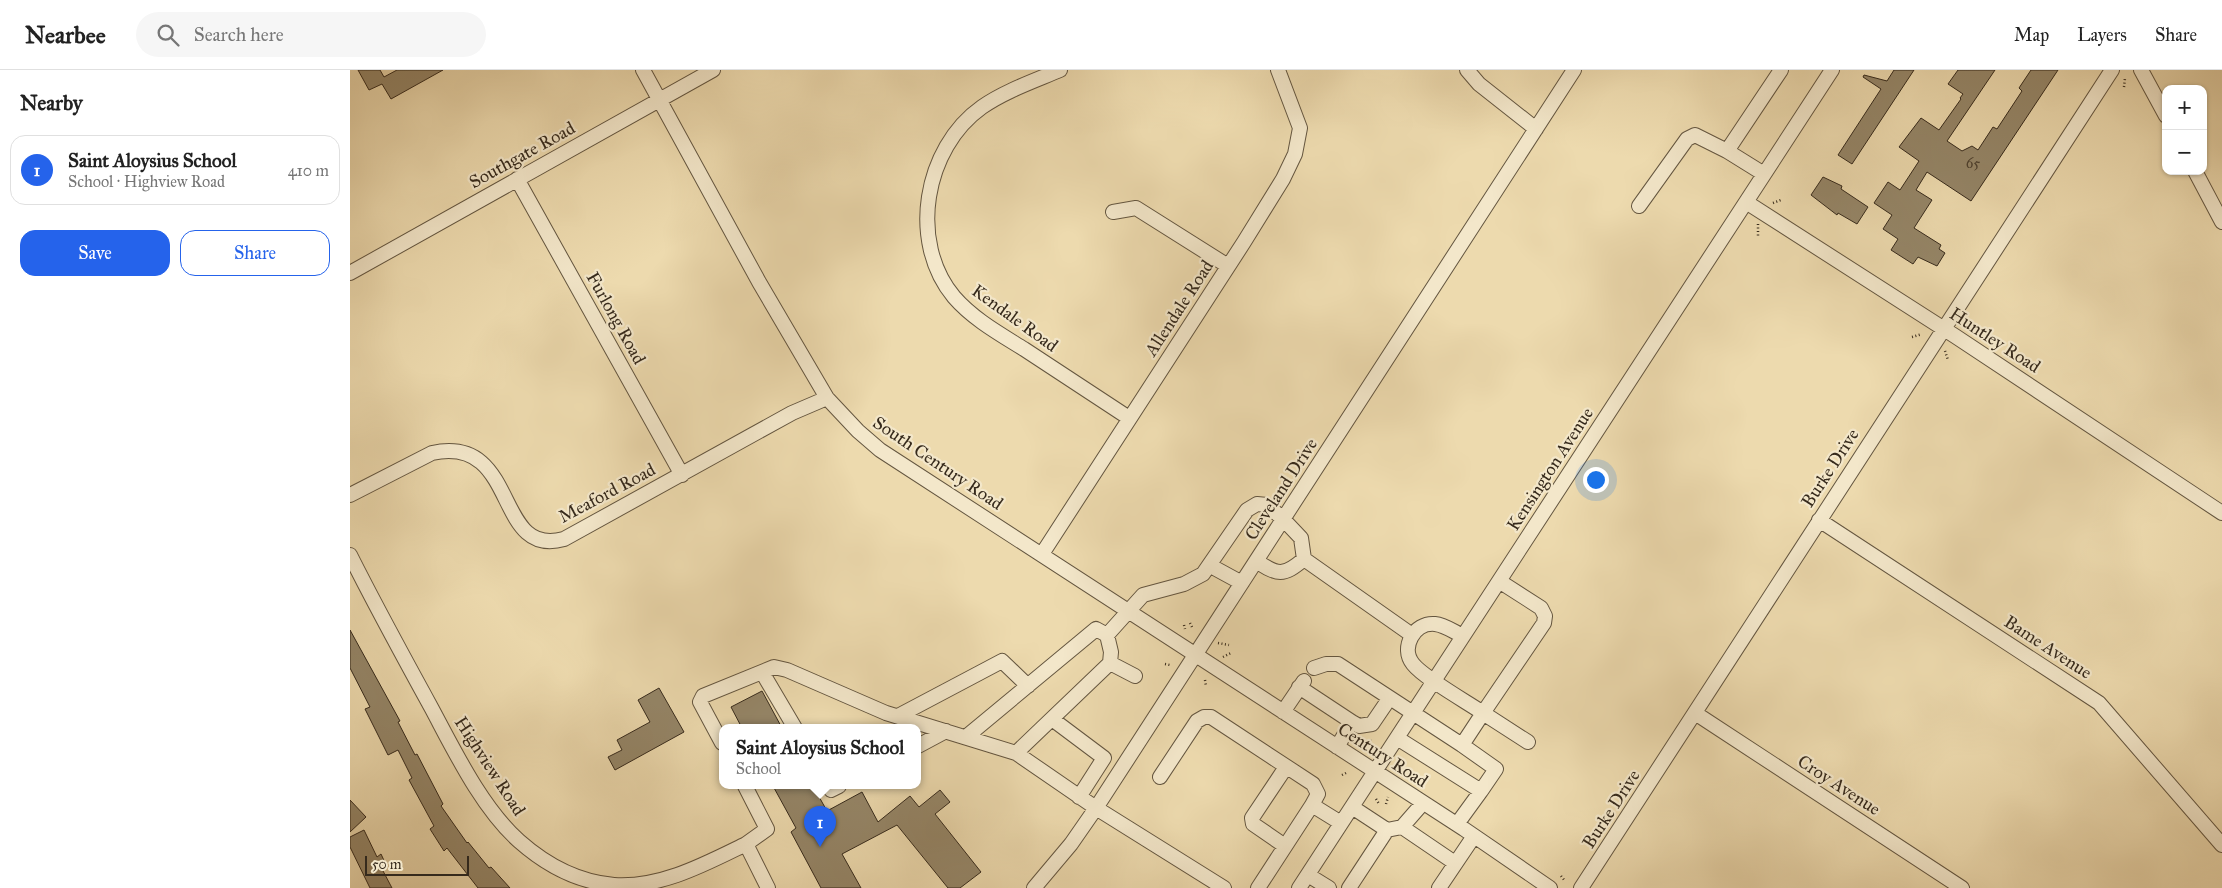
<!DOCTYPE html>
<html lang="en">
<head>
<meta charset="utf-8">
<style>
	body { margin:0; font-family:"IM FELL Great Primer",serif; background:#f6f6f6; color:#222 }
	.controls { position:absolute; right:15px; top:15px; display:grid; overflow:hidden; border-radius:10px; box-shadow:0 1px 4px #0004 }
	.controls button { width:45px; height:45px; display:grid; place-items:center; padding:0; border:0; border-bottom:1px solid #e0e0e0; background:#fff; color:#222; font:25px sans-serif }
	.scale { position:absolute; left:15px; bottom:12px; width:104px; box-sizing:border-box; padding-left:5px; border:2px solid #362a1c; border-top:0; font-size:14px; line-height:18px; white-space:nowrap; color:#362a1c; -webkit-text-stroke:4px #f3e7ca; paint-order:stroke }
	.you { position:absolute; left:1245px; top:409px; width:18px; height:18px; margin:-12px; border:4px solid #fff; border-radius:50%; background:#1a73e8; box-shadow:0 0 0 8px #1a73e833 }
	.badge { display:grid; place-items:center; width:32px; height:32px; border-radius:50%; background:#2563eb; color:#fff; font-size:16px; font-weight:700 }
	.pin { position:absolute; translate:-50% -41px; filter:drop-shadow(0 1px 2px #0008) }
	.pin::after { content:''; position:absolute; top:26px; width:18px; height:15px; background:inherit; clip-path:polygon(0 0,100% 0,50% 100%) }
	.popup { position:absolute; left:369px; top:654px; width:202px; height:65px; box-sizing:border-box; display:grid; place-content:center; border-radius:10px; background:#fff; filter:drop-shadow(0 1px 4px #0005); font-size:16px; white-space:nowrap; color:#767676 }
	.popup b { font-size:19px; color:#222 }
	.popup::after { content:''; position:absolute; left:50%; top:100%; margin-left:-10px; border:10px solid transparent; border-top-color:#fff }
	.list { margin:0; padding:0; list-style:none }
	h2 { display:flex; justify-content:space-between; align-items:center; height:65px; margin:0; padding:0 20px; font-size:21px }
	h2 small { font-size:16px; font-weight:400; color:#767676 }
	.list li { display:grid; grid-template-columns:32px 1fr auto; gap:15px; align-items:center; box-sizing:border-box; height:70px; margin:0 10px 10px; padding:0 10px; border:1px solid #e0e0e0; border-radius:15px }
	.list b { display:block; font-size:19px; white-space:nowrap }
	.list p { margin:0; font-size:16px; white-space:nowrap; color:#767676 }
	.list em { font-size:16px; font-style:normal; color:#767676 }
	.actions { display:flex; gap:10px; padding:15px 20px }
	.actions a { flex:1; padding:11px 0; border:1px solid #2563eb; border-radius:15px; text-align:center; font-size:18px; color:#2563eb }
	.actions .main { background:#2563eb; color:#fff }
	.icon { flex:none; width:28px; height:28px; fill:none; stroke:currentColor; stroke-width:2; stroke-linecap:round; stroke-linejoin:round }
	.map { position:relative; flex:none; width:1872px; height:818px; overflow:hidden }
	header { display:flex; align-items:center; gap:30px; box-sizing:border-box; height:70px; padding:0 25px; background:#fff; border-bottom:1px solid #e0e0e0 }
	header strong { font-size:24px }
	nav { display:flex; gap:28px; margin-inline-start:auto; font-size:18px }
	.search { width:350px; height:45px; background:#f6f6f6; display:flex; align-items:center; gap:12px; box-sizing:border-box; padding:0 18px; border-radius:28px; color:#767676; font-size:19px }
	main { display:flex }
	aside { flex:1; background:#fff }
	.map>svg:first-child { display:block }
</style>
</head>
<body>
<header>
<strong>Nearbee</strong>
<div class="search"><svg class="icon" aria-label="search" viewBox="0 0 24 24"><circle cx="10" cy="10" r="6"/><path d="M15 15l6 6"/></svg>Search here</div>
<nav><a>Map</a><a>Layers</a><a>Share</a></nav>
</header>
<main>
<aside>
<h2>Nearby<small></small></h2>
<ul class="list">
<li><span class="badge">1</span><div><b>Saint Aloysius School</b><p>School · Highview Road</p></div><em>410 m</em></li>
</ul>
<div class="actions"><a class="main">Save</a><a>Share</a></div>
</aside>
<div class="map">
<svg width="1872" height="818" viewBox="0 0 1872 818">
	<rect width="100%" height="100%" fill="#eddaae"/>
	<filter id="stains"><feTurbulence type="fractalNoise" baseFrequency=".004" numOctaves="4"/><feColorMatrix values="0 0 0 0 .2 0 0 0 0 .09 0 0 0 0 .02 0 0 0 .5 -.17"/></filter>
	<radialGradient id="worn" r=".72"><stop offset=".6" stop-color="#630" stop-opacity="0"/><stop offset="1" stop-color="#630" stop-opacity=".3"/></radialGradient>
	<path fill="#958668" stroke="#362a1c" d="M8 0H30L34 7 47 0H93L41 29 32 14 19 20Z
		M1544 0H1564L1502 94 1488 85 1531 19 1513 7 1514 5 1537 11Z
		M1608 0H1645L1597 71 1612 81 1622 76 1628 80 1643 57 1647 59 1672 21 1669 18 1681 0H1708L1621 131 1577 102 1566 120 1582 130 1564 158 1591 175 1589 179 1595 183 1587 196 1568 187 1563 194 1541 180 1548 169 1533 159 1542 145 1524 133 1538 112 1550 120 1569 91 1549 77 1571 48 1589 60 1611 29 1610 28 1613 24 1598 14Z
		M1473 107 1492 116 1491 119 1518 137 1507 154 1488 143 1487 145 1461 125Z
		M0 560 50 651 48 652 65 685 67 684 93 734 91 736 117 773 118 772 139 798 141 797 160 818H128L97 778 94 781 80 759 84 756 59 710 62 708 48 680 38 685 15 639 20 637 0 598Z
		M309 618 334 662 265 700 258 687 272 680 267 670 300 652 288 630Z
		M412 621 432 658H392L381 637Z
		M423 716H463L477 741 512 722 528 752 560 726 569 737 590 720 600 732 585 744 631 802 610 818H598L547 755 492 784 511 818H471L441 762 446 758Z
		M0 730 16 747 0 762Z
		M14 760 27 787 31 784 37 797 32 799 42 818H20L0 777V767Z"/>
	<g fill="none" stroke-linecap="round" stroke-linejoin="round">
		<defs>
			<path id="minor" d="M293 0 409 212 477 328 508 361 530 380 1114 759 1200 818
				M710 0C684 11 655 21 632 37 574 78 558 172 604 227 623 249 650 264 674 279 709 302 744 325 779 348
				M1117 0 1129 14 1186 59
				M1791 0 1816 46
				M1377 81 1431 0
				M1845 101 1872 152
				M167 109 332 405
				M1396 132 1605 266 1872 443
				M1289 136 1337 69 1345 65 1377 81 1414 104
				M763 142 786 138 878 196
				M0 203 363 0
				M0 425 82 383C170 364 143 489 214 469L442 343 477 328
				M1469 450 1749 633 1872 775
				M692 484 894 172 933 109 945 84 950 58 928 0
				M0 485C26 537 54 588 82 639 105 682 132 738 169 771 195 794 228 812 264 815 311 818 355 794 396 774L418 818
				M906 491C928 505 933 507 954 489
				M859 495 892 513
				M1113 566C1104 562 1095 555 1085 554 1064 552 1050 578 1063 594 1074 608 1117 632 1133 643L1194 553 1195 546 1191 538 1149 511
				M760 593 785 606
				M964 598 976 594H988L1112 675
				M412 602 445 658
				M949 617 1002 652 987 677
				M933 642 954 611
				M1345 643 1612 818
				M548 646 652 591 678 616
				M702 649 754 688 729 727
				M1002 652 1009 656 1022 654 1039 629
				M616 667 746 559 757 565
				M1047 668 1131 721 1107 754
				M372 673 350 632 353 626 424 597 437 600 536 643 666 683 746 738 874 818
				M568 676 596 661
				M666 683 760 593 761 582 757 565 793 525 834 514 853 504 897 440 907 434 917 435 933 449 951 468 954 489 1062 565
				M810 707 847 651 854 647H861L963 714 968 724 962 735
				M395 716 417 759 396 774
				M478 716 481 720 489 716
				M1131 721 1146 699 1112 675 1133 643 1178 672
				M1002 737 1037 760
				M1052 757 1073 733
				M935 776 903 754 902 748 936 697
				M958 805 979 818
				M684 818 721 774 746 738 1224 0
				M908 818 962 735 991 753
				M949 818 1482 0
				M999 818 1037 760 1052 757 1105 793
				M1089 818 1124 766
				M1231 818 1762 0"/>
		</defs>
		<use href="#minor" stroke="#645640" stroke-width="16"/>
		<path stroke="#362a1c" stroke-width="2.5" stroke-dasharray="1 2.5" stroke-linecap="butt" d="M1774 17 1775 8
			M1423 133 1431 130
			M1408 154V166
			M1562 267 1572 264
			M1595 281 1598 290
			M840 553 842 557
			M834 555 835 559
			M868 573 879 575
			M873 587 881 583
			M815 594 820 595
			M855 610 856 616
			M1020 670 1021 673
			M992 705 996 703
			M1026 729 1029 734
			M1036 734 1038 727
			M1211 806 1215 811"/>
		<use href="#minor" stroke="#f3e7ca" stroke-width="14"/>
	</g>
	<g text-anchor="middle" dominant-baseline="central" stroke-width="4.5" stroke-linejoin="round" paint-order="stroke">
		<g font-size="15" fill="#4e412f">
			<text x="1623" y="93">65</text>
		</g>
		<g font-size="18" fill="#362a1c" stroke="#f3e7ca">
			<text transform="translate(172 85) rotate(-29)">Southgate Road</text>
			<text transform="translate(829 238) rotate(-57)">Allendale Road</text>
			<text transform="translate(266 248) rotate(61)">Furlong Road</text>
			<text transform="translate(665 248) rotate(36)">Kendale Road</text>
			<text transform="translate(1645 270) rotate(33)">Huntley Road</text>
			<text transform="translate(588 393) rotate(34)">South Century Road</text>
			<text transform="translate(1480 398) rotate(-57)">Burke Drive</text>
			<text transform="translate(1200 399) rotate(-57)">Kensington Avenue</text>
			<text transform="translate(931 419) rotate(-57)">Cleveland Drive</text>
			<text transform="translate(257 423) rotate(-28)">Meaford Road</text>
			<text transform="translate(1698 577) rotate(33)">Bame Avenue</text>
			<text transform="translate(1033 685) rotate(33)">Century Road</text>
			<text transform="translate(140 696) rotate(57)">Highview Road</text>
			<text transform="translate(1489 715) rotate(33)">Croy Avenue</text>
			<text transform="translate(1261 739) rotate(-57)">Burke Drive</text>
		</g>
	</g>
	<rect width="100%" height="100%" filter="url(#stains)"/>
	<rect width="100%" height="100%" fill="url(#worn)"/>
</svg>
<div class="controls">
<button>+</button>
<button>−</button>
</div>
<div class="scale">50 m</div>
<div class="you"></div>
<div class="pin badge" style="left:470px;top:777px">1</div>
<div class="popup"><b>Saint Aloysius School</b>School</div>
</div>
</main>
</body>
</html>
